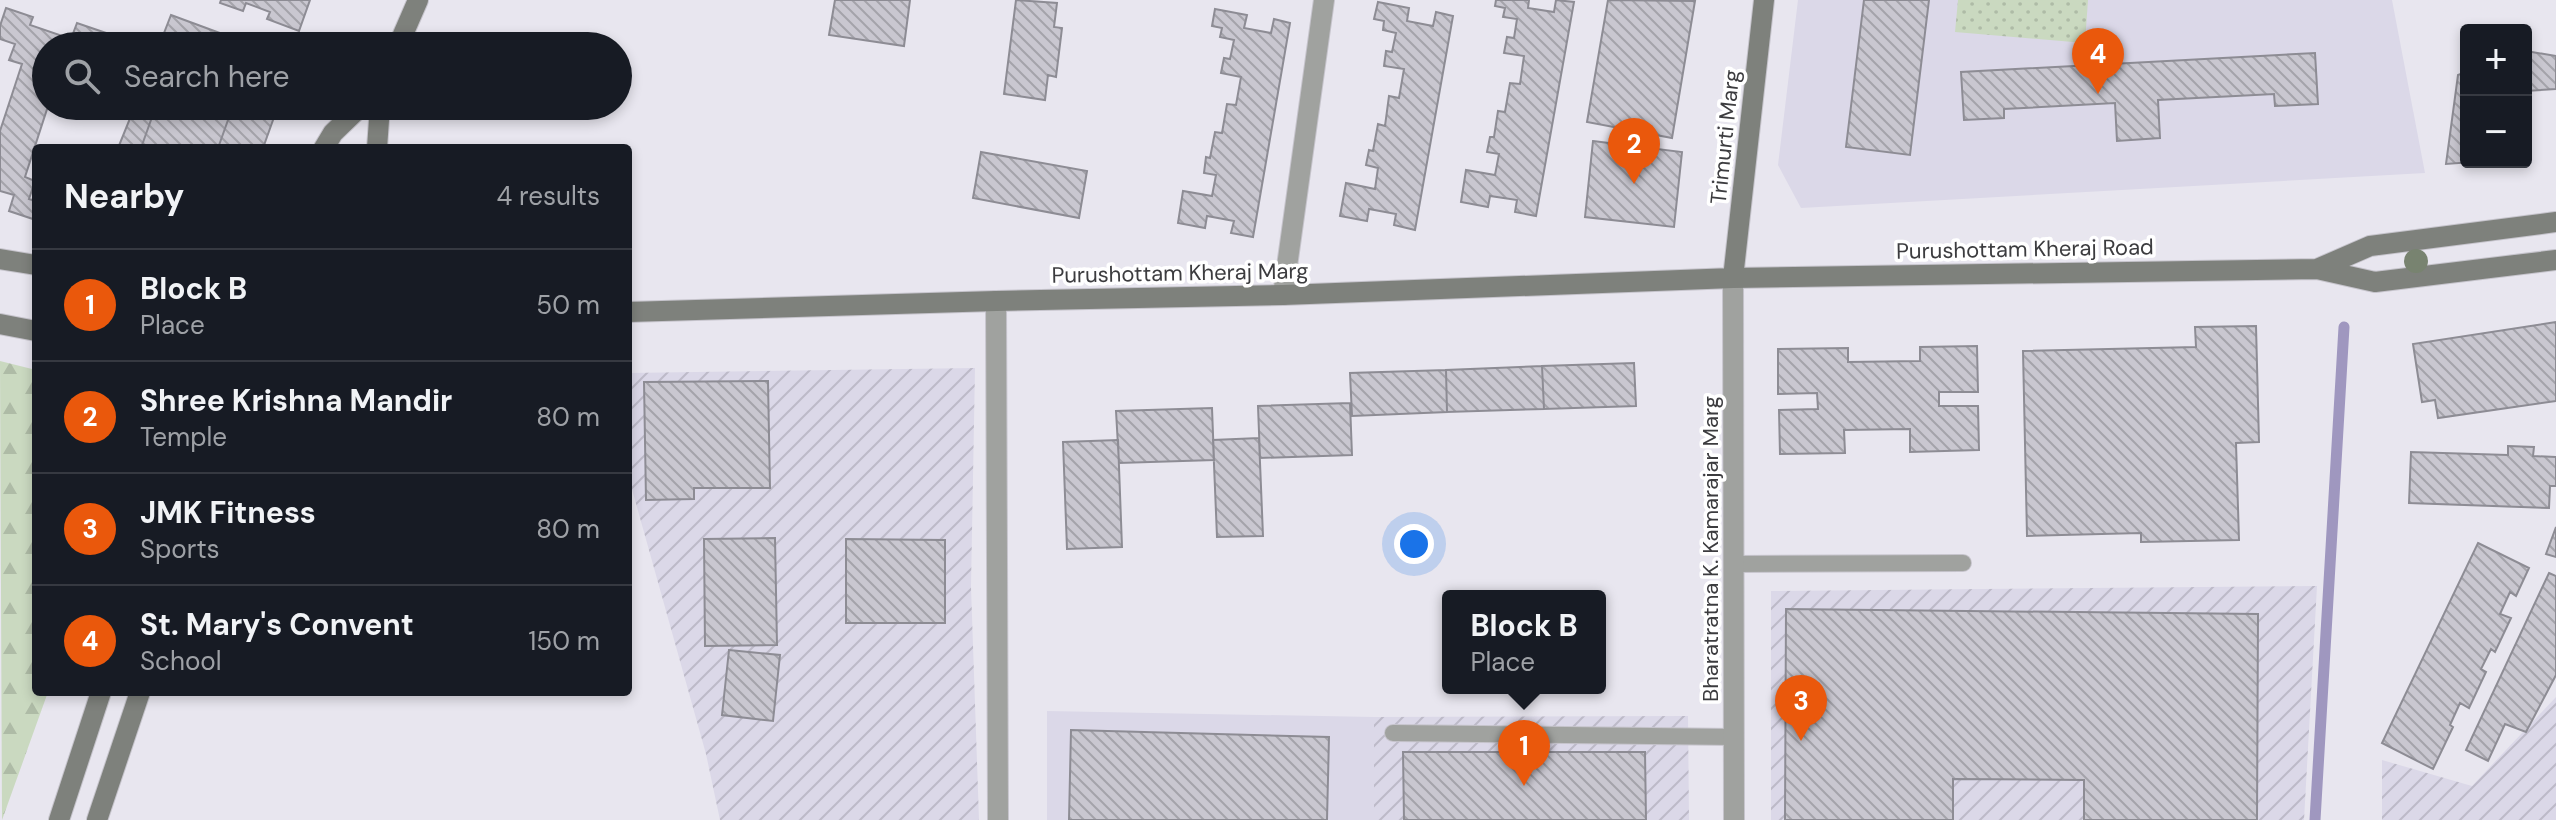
<!DOCTYPE html>
<html lang="en">
<head>
<meta charset="utf-8">
<style>
	body { margin:0; font-family:"DM Sans",sans-serif; background:#242831; color:#f1f3f6 }
	.controls { position:absolute; right:24px; top:24px; display:grid; overflow:hidden; border-radius:8px; box-shadow:0 4px 12px #0003 }
	.controls button { width:72px; height:72px; display:grid; place-items:center; padding:0; border:0; border-bottom:2px solid #363941; background:#171b24; color:#f1f3f6; font:40px sans-serif }
	.you { position:absolute; left:1414px; top:544px; width:28px; height:28px; margin:-20px; border:6px solid #fff; border-radius:50%; background:#1a73e8; box-shadow:0 0 0 12px #1a73e833 }
	.badge { display:grid; place-items:center; width:52px; height:52px; border-radius:50%; background:#ea580c; color:#fff; font-size:26px; font-weight:700 }
	.pin { position:absolute; translate:-50% -66px; filter:drop-shadow(0 2px 4px #0008) }
	.pin::after { content:''; position:absolute; top:42px; width:28px; height:24px; background:inherit; clip-path:polygon(0 0,100% 0,50% 100%) }
	.popup { position:absolute; left:1442px; top:590px; width:164px; height:104px; box-sizing:border-box; display:grid; place-content:center; border-radius:8px; background:#171b24; filter:drop-shadow(0 2px 6px #0005); font-size:26px; white-space:nowrap; color:#9ea1a6 }
	.popup b { font-size:30px; color:#f1f3f6 }
	.popup::after { content:''; position:absolute; left:50%; top:100%; margin-left:-16px; border:16px solid transparent; border-top-color:#171b24 }
	.list { margin:0; padding:0; list-style:none }
	h2 { display:flex; justify-content:space-between; align-items:center; height:104px; margin:0; padding:0 32px; font-size:34px }
	h2 small { font-size:26px; font-weight:400; color:#9ea1a6 }
	.list li { display:grid; grid-template-columns:52px 1fr auto; gap:24px; align-items:center; box-sizing:border-box; height:112px; padding:0 32px; border-top:2px solid #363941 }
	.list b { display:block; font-size:30px; white-space:nowrap }
	.list p { margin:0; font-size:26px; white-space:nowrap; color:#9ea1a6 }
	.list em { font-size:26px; font-style:normal; color:#9ea1a6 }
	.icon { flex:none; width:44px; height:44px; fill:none; stroke:currentColor; stroke-width:2; stroke-linecap:round; stroke-linejoin:round }
	.map { position:relative; flex:none; width:2556px; height:820px; overflow:hidden }
	.search { position:absolute; background:#171b24; box-shadow:0 4px 12px #0003; left:32px; top:32px; width:600px; height:88px; display:flex; align-items:center; gap:20px; box-sizing:border-box; padding:0 28px; border-radius:44px; color:#9ea1a6; font-size:30px }
	.panel { position:absolute; background:#171b24; box-shadow:0 4px 12px #0003; left:32px; top:144px; width:600px; height:552px; border-radius:8px }
	.map>svg:first-child { display:block }
</style>
</head>
<body>
<div class="map">
<svg width="2556" height="820" viewBox="0 0 2556 820">
	<defs>
		<pattern id="industrial-furrows" width="10" height="10" patternUnits="userSpaceOnUse" patternTransform="scale(2)"><rect width="10" height="10" fill="#dbd8e8"/><path d="M-1 1l2-2M0 10L10 0M9 11l2-2" fill="none" stroke="#bdbac8"/></pattern>
		<pattern id="forest-firs" width="22" height="20" patternUnits="userSpaceOnUse" patternTransform="scale(2)"><rect width="22" height="20" fill="#cad9c0"/><path d="M5 1l3.5 6h-7zM16 11l3.5 6h-7z" fill="#aebba6"/></pattern>
		<pattern id="park-dots" width="8" height="8" patternUnits="userSpaceOnUse" patternTransform="scale(2)"><rect width="8" height="8" fill="#cad9c0"/><path d="M2 2h.1M6 6h.1" fill="none" stroke="#aebba6" stroke-width="1.8" stroke-linecap="round"/></pattern>
		<pattern id="building-back-hatch" width="6" height="6" patternUnits="userSpaceOnUse" patternTransform="scale(2)"><rect width="6" height="6" fill="#c9c7d0"/><path d="M-1 5l2 2M0 0l6 6M5-1l2 2" fill="none" stroke="#a4a3aa"/></pattern>
	</defs>
	<rect width="100%" height="100%" fill="#e8e6ef"/>
	<path fill="#dbd8e8" d="M1798 0H2392L2425 173 1801 208 1778 165Z
		M1047 711 1374 717V820H1047Z"/>
	<path fill="url(#industrial-furrows)" d="M975 368 971 587 979 820H720L706 754 628 475V373Z
		M2317 586 2304 820H1771V591Z
		M2556 697V820H2382V760L2472 786Z
		M1688 716 1689 820H1374V717Z"/>
	<path fill="url(#forest-firs)" d="M0 361 36 370V692H48L2 820Z"/>
	<path fill="url(#park-dots)" d="M1958 0H2088L2085 43 1955 32Z"/>
	<g fill="none" stroke-linecap="round" stroke-linejoin="round">
		<path stroke="#9f97bf" stroke-width="11" d="M2315 820 2344 327"/>
	</g>
	<path fill="url(#building-back-hatch)" stroke="#8d8c94" stroke-width="2" d="M221 0H310L299 31 267 19 270 12 246 3 243 11 220 3Z
		M835 0H910L904 46 829 35Z
		M1016 0 1057 3 1054 27 1062 28 1056 77 1048 75 1045 100 1004 94Z
		M1496 0H1529L1528 8 1554 12 1556 0 1574 2 1536 216 1515 212 1517 200 1490 196 1488 207 1461 202 1466 170 1495 175 1499 154 1487 152 1490 137H1494L1498 111 1505 112 1510 83 1520 84 1524 56 1504 53 1507 37 1514 38 1517 19 1503 17 1505 8 1495 6Z
		M1608 0 1695 1 1672 138 1587 122Z
		M1864 0H1929L1910 155 1846 147Z
		M1378 2 1409 8 1407 21 1433 26 1436 12 1453 16 1415 230 1394 225 1396 214 1369 209 1367 221 1340 216 1346 183 1375 189 1378 168 1366 165 1369 150 1373 151 1378 124 1385 126 1389 96 1399 98 1404 69 1384 66 1386 51 1392 52 1396 33 1383 30 1384 21 1374 19Z
		M6 8 33 17 30 25 71 39 77 23 106 33 102 46H46L48 106 25 177 35 181 29 199 36 201V220L9 211 14 195 0 191V131L22 64 9 60 15 44 0 39V26Z
		M1215 9 1247 15 1244 28 1271 33 1274 19 1290 23 1253 237 1231 233 1234 221 1207 216 1205 228 1178 223 1183 191 1212 196 1216 175 1204 173 1206 157 1210 158 1215 132 1222 133 1227 104 1236 105 1241 77 1221 73 1224 58 1230 59 1234 40 1220 37 1222 28 1212 26Z
		M171 15 255 46H159Z
		M2526 51 2556 56V89L2526 91Z
		M2315 53 2318 104 2275 106 2274 94 2158 100 2160 138 2117 141 2115 103 2004 109V118L1964 120 1961 72Z
		M2466 72V162H2473L2446 164 2458 75Z
		M135 106H278L263 148H118Z
		M156 106H233L218 148H141Z
		M1593 141 1682 152 1674 227 1585 217Z
		M981 152 1087 171 1079 218 973 198Z
		M2556 322V401L2438 418 2435 400 2422 402 2413 344Z
		M2256 326 2259 442 2236 443 2239 540 2141 542V533L2027 536 2023 351 2196 347 2195 327Z
		M1977 346 1978 392H1939V406H1978L1979 450 1910 452V429L1844 430 1845 453 1780 454 1779 410 1818 409 1817 393 1778 394V349L1848 348V362L1920 361V347Z
		M1634 363 1636 406 1544 409 1542 366Z
		M1542 366 1544 409 1447 412 1446 370Z
		M1446 370 1447 412 1352 416 1350 373Z
		M768 381 770 488H694V499L646 500 644 382Z
		M1350 403 1352 455 1260 458 1258 406Z
		M1212 408 1214 460 1119 463 1116 411Z
		M1259 438 1263 536 1217 537 1213 440Z
		M1118 440 1122 547 1067 549 1063 442Z
		M2508 446 2534 447 2533 456 2556 457V486H2550L2549 508 2409 503 2411 452 2508 455Z
		M2556 527V557L2546 554Z
		M775 538 777 645 705 646 704 539Z
		M846 539 945 540V623H846Z
		M2478 543 2529 568 2516 596 2510 592 2500 614 2511 618 2495 652 2491 649 2481 669 2486 672 2469 708 2460 703 2450 725 2453 727 2433 769 2382 743Z
		M2549 573 2556 576V675L2526 732 2505 724 2488 761 2466 750Z
		M1786 609 2258 614 2257 820H2084V780L1953 779V820H1785Z
		M729 650 780 655 773 721 722 715Z
		M1071 730 1329 737 1327 820H1069Z
		M1403 752H1645L1646 820H1404Z"/>
	<g fill="none" stroke-linecap="round" stroke-linejoin="round">
		<defs>
			<path id="lane" d="M1734 564 1963 563
				M1393 733 1734 737"/>
			<path id="street" d="M1733 278 1734 820
				M1283 295 1324 0
				M996 301 998 820"/>
			<path id="secondary" d="M398 46 418 0
				M324 148 333 133 361 106
				M377 148 380 106
				M0 259 36 265
				M2317 269 2370 246 2556 222
				M1733 278 1764 0
				M628 312 996 301 1283 295 1733 278 2317 269 2375 282 2556 260
				M0 324 36 331
				M59 820 101 692
				M97 820 140 692"/>
		</defs>
		<use href="#lane" stroke="#c6c4cc" stroke-width="18"/>
		<use href="#street" stroke="#c6c4cc" stroke-width="22"/>
		<use href="#secondary" stroke="#c6c4cc" stroke-width="22"/>
		<use href="#lane" stroke="#a0a29f" stroke-width="16"/>
		<use href="#street" stroke="#a0a29f" stroke-width="20"/>
		<use href="#secondary" stroke="#7e817c" stroke-width="20"/>
	</g>
	<circle fill="#788370" cx="2416" cy="261" r="12"/>
	<g text-anchor="middle" dominant-baseline="central" stroke-width="7" stroke-linejoin="round" paint-order="stroke">
		<g font-size="22" fill="#3c3c3f" stroke="#fff">
			<text transform="translate(1725 137) rotate(-84)">Trimurti Marg</text>
			<text transform="translate(2025 249) rotate(-1)">Purushottam Kheraj Road</text>
			<text transform="translate(1180 273) rotate(-1)">Purushottam Kheraj Marg</text>
			<text transform="translate(1710 549) rotate(-90)">Bharatratna K. Kamarajar Marg</text>
		</g>
	</g>
</svg>
<div class="controls">
<button>+</button>
<button>−</button>
</div>
<div class="you"></div>
<div class="pin badge" style="left:1524px;top:786px">1</div>
<div class="popup"><b>Block B</b>Place</div>
<div class="pin badge" style="left:1634px;top:184px">2</div>
<div class="pin badge" style="left:1801px;top:741px">3</div>
<div class="pin badge" style="left:2098px;top:94px">4</div>
<div class="search"><svg class="icon" aria-label="search" viewBox="0 0 24 24"><circle cx="10" cy="10" r="6"/><path d="M15 15l6 6"/></svg>Search here</div>
<section class="panel">
<h2>Nearby<small>4 results</small></h2>
<ul class="list">
<li><span class="badge">1</span><div><b>Block B</b><p>Place</p></div><em>50 m</em></li>
<li><span class="badge">2</span><div><b>Shree Krishna Mandir</b><p>Temple</p></div><em>80 m</em></li>
<li><span class="badge">3</span><div><b>JMK Fitness</b><p>Sports</p></div><em>80 m</em></li>
<li><span class="badge">4</span><div><b>St. Mary's Convent</b><p>School</p></div><em>150 m</em></li>
</ul>
</section>
</div>
</body>
</html>
